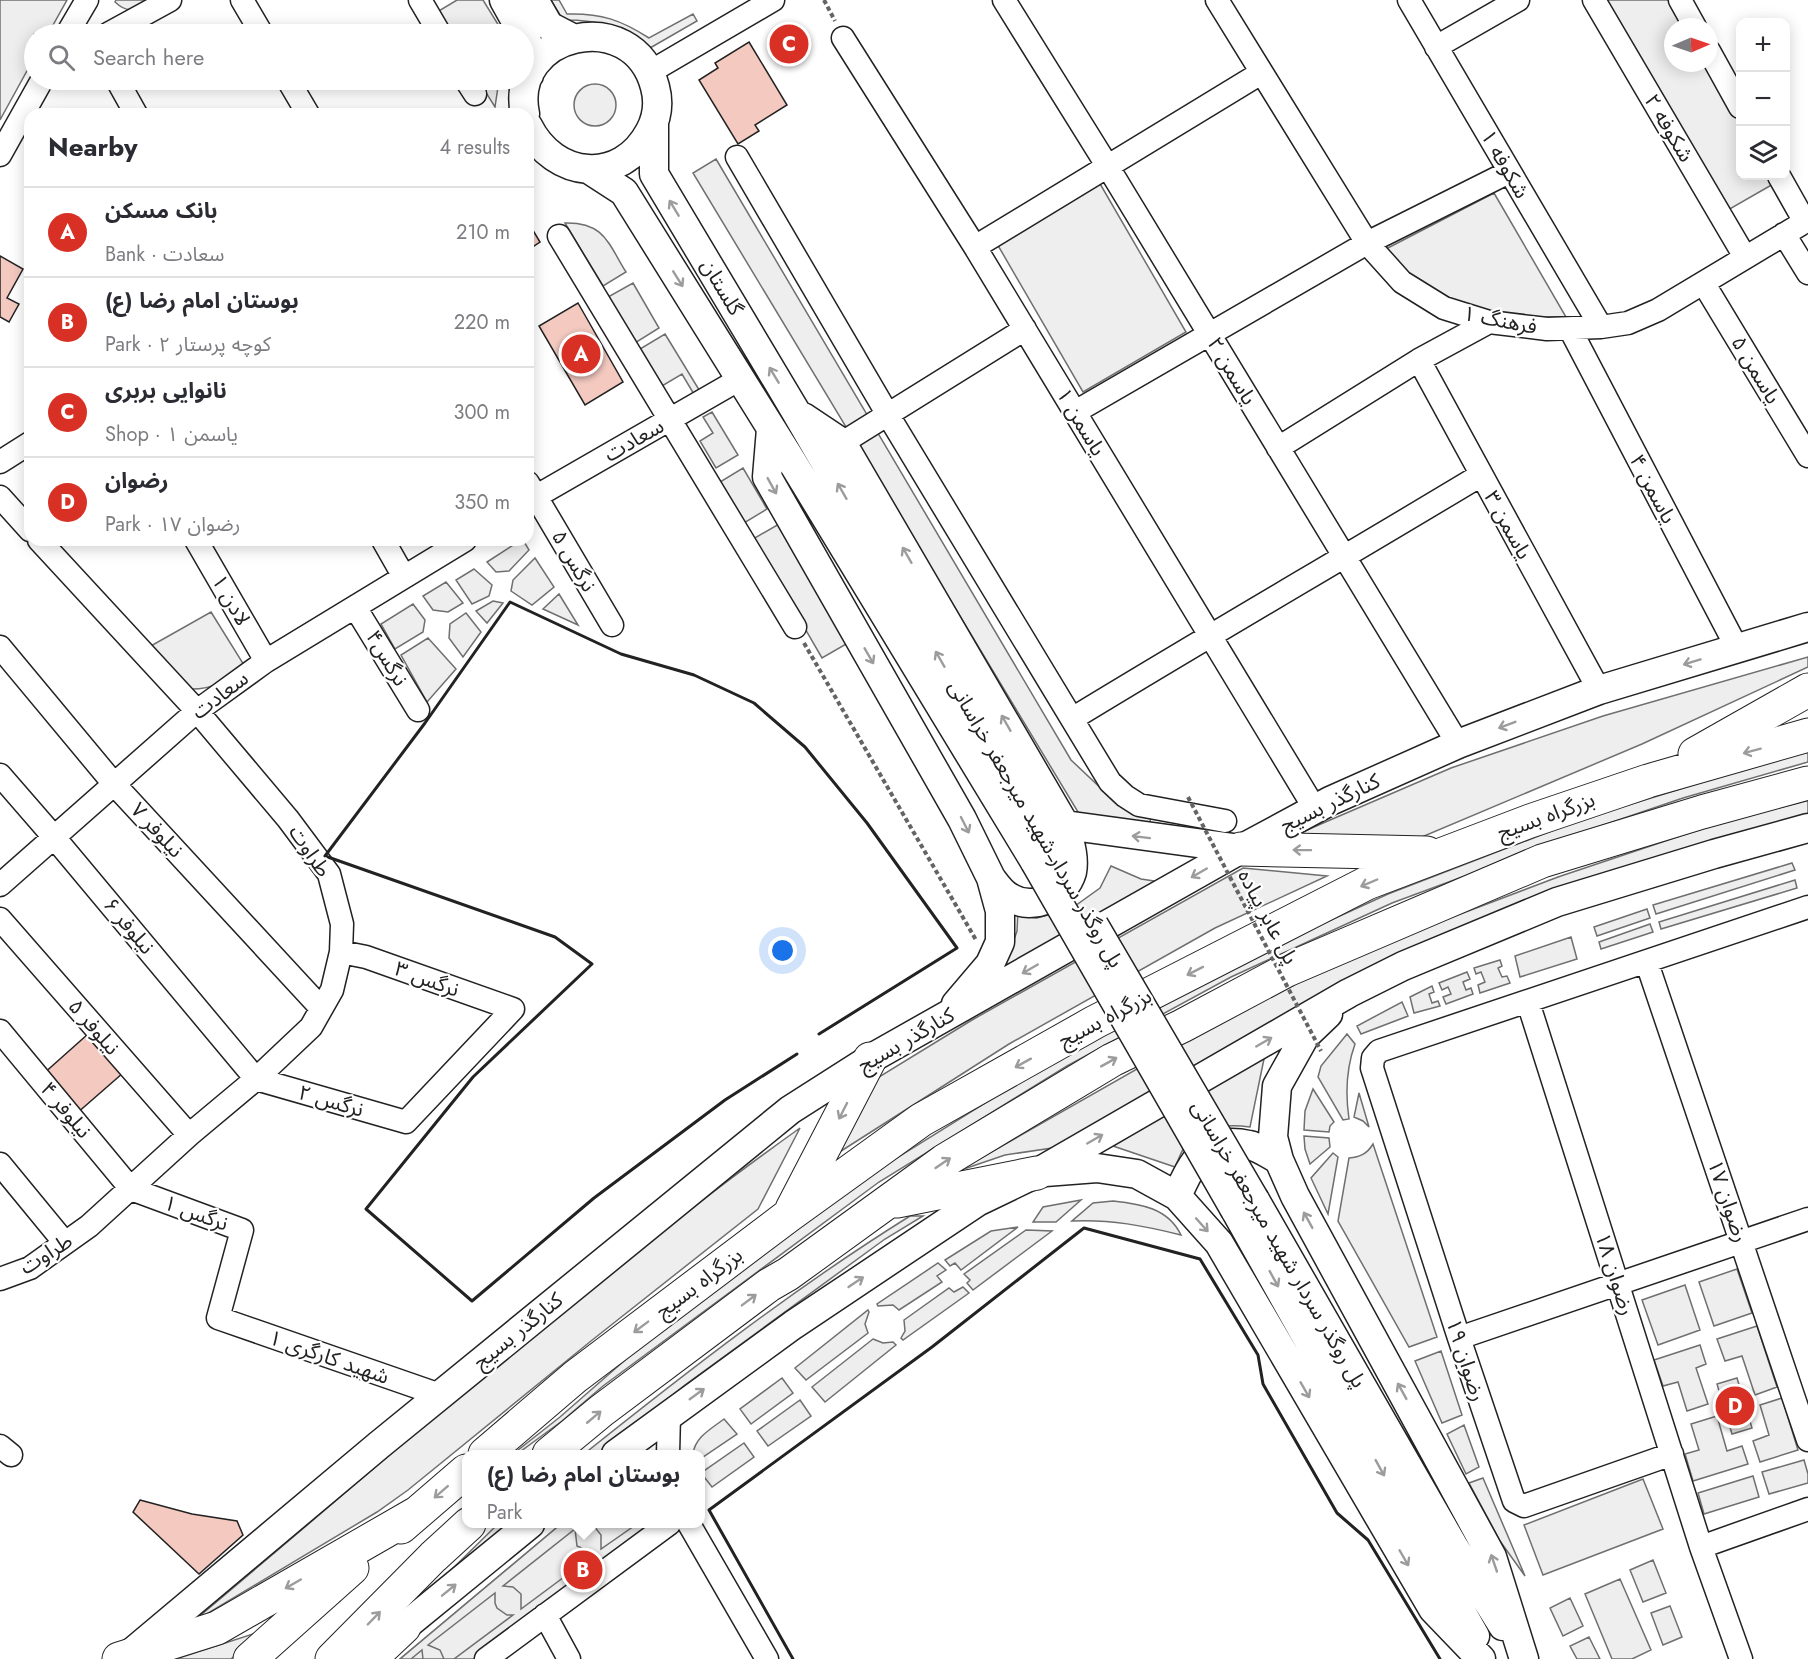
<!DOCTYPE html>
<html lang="en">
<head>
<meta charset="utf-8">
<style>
	body { margin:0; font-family:Jost,"Noto Sans Arabic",sans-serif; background:#f2f2f3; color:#2b2b33 }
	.controls { position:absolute; right:18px; top:18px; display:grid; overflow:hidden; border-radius:12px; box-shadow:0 3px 15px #0003 }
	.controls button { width:54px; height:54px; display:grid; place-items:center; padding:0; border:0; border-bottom:2px solid #e1e1e2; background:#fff; color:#2b2b33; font:30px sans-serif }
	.compass { position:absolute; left:1664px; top:18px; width:54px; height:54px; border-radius:50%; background:#fff; box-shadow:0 3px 15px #0003; rotate:88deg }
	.you { position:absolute; left:783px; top:951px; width:21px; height:21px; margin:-15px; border:4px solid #fff; border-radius:50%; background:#1a73e8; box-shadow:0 0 0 9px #1a73e833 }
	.badge { display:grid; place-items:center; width:39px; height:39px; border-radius:50%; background:#d93025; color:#fff; font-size:20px; font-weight:700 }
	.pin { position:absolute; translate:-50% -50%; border:3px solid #fff; box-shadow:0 2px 6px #0006 }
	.popup { position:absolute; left:462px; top:1450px; width:243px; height:78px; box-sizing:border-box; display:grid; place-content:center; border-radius:12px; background:#fff; filter:drop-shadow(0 2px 4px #0005); font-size:20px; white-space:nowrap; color:#7c7c81 }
	.popup b { font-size:22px; color:#2b2b33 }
	.popup::after { content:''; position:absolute; left:50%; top:100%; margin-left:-12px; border:12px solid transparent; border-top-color:#fff }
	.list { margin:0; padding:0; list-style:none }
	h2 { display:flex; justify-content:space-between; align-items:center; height:78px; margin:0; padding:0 24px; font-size:26px }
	h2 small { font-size:20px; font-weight:400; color:#7c7c81 }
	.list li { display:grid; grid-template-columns:39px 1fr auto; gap:18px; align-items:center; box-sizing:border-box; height:90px; padding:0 24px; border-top:2px solid #e1e1e2 }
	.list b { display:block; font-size:22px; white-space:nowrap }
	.list p { margin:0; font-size:20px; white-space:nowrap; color:#7c7c81 }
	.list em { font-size:20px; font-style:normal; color:#7c7c81 }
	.icon { flex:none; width:33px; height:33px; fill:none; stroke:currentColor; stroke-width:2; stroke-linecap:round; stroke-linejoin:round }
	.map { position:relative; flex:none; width:1808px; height:1659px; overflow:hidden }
	.search { position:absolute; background:#fff; box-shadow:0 3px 15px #0003; left:24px; top:24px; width:510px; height:66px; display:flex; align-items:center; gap:15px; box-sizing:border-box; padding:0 21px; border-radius:33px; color:#7c7c81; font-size:22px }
	.panel { position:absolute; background:#fff; box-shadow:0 3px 15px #0003; left:24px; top:108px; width:510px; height:438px; border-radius:18px }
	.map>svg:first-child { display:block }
</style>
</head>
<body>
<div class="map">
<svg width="1808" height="1659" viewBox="0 0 1808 1659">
	<rect width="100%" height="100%" fill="#fff"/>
	<path fill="#eee" stroke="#6f6f6f" stroke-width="1.5" d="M0 0H67L48 34H34V58L0 120Z
		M116 0H152C136 8 130 16 115 2Z
		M457 0H483L504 34H450L437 12Z
		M551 0H559L567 14C601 13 621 20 649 38L693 14 697 21 650 48C616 26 604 20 563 20Z
		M1606 0H1668L1684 27H1673V63H1705L1740 124V176H1770L1775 183 1728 210Z
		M478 80H499L495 107Z
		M574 105a21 21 0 1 1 42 0a21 21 0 1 1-42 0Z
		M716 159 1071 760 1105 792 1151 814 1149 831 1081 817 693 173Z
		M1099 182 1186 332 1083 392 996 242Z
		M1494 193 1566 317C1545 317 1522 318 1501 314 1458 307 1412 282 1382 251Z
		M565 223C604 222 608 243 626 272L603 286Z
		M633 283 659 328 635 343 608 297Z
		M665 334 701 393 695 396 682 374 662 386 640 349Z
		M712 412 738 455 716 468 700 441 713 433 703 417Z
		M743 468 767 509 744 523 720 482Z
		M779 524 848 643 822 658 753 539Z
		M521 540H523L529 550 509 571 496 572 487 562Z
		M535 558 554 587 532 605 511 591 513 580Z
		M474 569 492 585 489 596 472 604 456 580Z
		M446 582 463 603 448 612 433 610 423 596Z
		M559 594 578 625 543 609Z
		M493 601 503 603 487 623 476 611Z
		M413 604 425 620 423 632 395 649 381 624Z
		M211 612 244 665C225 681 215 690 188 689L149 647Z
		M466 613 481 632 463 657 449 638 450 624Z
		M428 638 456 669 427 702 401 655Z
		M1808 657V667L1642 744 1410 842H1279L1451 768 1603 716Z
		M1808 752V762L1683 798 1586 831 1392 903 1231 977 1067 1066 879 1182 603 1386 562 1421 517 1454H513L560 1417 664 1326 874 1172 1061 1056 1226 968 1388 894 1580 820 1777 759Z
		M1808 800V816L1566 890 1066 1146 1005 1155 958 1171 1230 1016 1296 984 1442 921 1558 877 1701 829Z
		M1792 863 1795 870 1656 914 1653 905Z
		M1111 866 1141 879 1167 883 1002 974 1017 931 1018 909 1030 917 1037 918 1072 908 1100 888Z
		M1243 868 1327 876 1215 928 1009 1044 827 1160 874 1080 972 1020Z
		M1795 880 1797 888 1661 929 1659 922Z
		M1647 909 1650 918 1597 936 1594 927Z
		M1650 924 1653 932 1601 949 1599 942Z
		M1571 937 1577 959 1520 977 1515 956Z
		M1500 960 1502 966 1498 968 1502 977 1507 976 1510 983 1480 993 1478 985 1485 982 1481 972 1476 974 1474 968Z
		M1467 972 1470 979 1463 982 1466 990 1471 988 1473 994 1446 1004 1443 997 1451 994 1448 987 1442 990 1439 983Z
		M1432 986 1434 992 1429 994 1432 1003 1438 1001 1440 1006 1414 1013 1410 997Z
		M1402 1002 1408 1016 1361 1034 1357 1026Z
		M1347 1034 1355 1044C1346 1069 1345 1092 1349 1119L1343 1120 1318 1077 1321 1066Z
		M1265 1054 1250 1127C1227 1124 1201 1125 1185 1146 1181 1152 1178 1161 1175 1167L1113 1146Z
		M1313 1089 1334 1122 1330 1126 1329 1132 1304 1130 1305 1111Z
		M1359 1093 1369 1127 1363 1121 1354 1117Z
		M800 1128 758 1209 591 1341 408 1490 377 1512 190 1624C391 1456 587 1280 800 1128Z
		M1304 1136 1329 1138 1330 1147 1310 1164 1305 1149Z
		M1373 1144 1437 1337 1409 1347 1338 1221 1349 1158C1360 1157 1367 1154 1373 1144Z
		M1333 1153 1338 1157 1328 1214 1311 1178Z
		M1081 1200 1056 1222H1033L1043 1207Z
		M1113 1201C1141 1204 1168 1208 1181 1235 1145 1226 1110 1219 1072 1221L1093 1203Z
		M910 1216H923L885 1239 685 1385 599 1454H584C689 1370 796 1287 910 1216Z
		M1018 1227 961 1270 955 1263 950 1266 945 1260 991 1231Z
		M1026 1230 1052 1231 973 1290 967 1283 970 1280 964 1274Z
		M938 1263 946 1270 937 1276 942 1282 899 1310 893 1305 878 1306 877 1304Z
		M1737 1269 1752 1313 1714 1326 1699 1282Z
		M1685 1285 1700 1330 1658 1345 1642 1300Z
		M963 1287 969 1293 903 1340 901 1338 905 1331 904 1320 949 1288 954 1292Z
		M868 1310 869 1312 865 1324 868 1333 806 1380 795 1368Z
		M1757 1326 1777 1387 1755 1395 1742 1356 1725 1361 1717 1339Z
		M873 1339 883 1343 893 1342 896 1345 825 1402 812 1387Z
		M1700 1345 1706 1364 1696 1368 1708 1404 1687 1411 1678 1382 1663 1386 1654 1360Z
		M1441 1351 1462 1415 1442 1423 1415 1361Z
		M782 1378 793 1393 751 1424 740 1409Z
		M1737 1378 1752 1428 1732 1434 1717 1384Z
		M1782 1398 1798 1450 1760 1462 1753 1441 1769 1435 1760 1405Z
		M800 1400 811 1416 768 1446 757 1431Z
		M1717 1416 1727 1451 1742 1446 1748 1464 1693 1481 1685 1454 1699 1450 1691 1424Z
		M724 1419 737 1434 700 1459V1454H693C695 1437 711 1429 724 1419Z
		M1464 1425 1479 1467 1466 1474 1447 1434Z
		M744 1443 754 1457 712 1487 701 1473Z
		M1804 1460 1808 1474V1483L1769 1494 1762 1472Z
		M1753 1476 1759 1497 1704 1514 1698 1493Z
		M1483 1478 1525 1576 1500 1541 1469 1483Z
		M1643 1479 1663 1529 1543 1575 1524 1525Z
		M498 1524H513L447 1574Z
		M561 1524H655L474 1659H400Z
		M1653 1560 1666 1593 1643 1602 1630 1570Z
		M1620 1579 1651 1650 1632 1659H1612L1585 1594Z
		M1570 1598 1583 1626 1563 1636 1550 1608Z
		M1670 1606 1682 1637 1663 1645 1651 1613Z
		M262 1631 231 1659H176Z
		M1589 1637 1600 1659H1577L1570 1646Z"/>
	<path fill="#ededed" stroke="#6f6f6f" stroke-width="1.5" fill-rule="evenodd" d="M561 1524H584L585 1525 594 1526 601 1535V1549L637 1524H655L474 1659H454L513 1615H507L497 1608 495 1603V1593L428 1645 440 1650 444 1659H423L422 1650 411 1659H400ZM575 1529 577 1546 595 1554 521 1609V1594L513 1587 503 1586Z"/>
	<path fill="#f3c9c0" stroke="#222" stroke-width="1.5" d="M749 42 787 105 755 125 759 131 738 144 699 80 718 68 715 63Z
		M528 222 540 242 528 250Z
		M0 256 23 269 7 298 19 304 9 322 0 317Z
		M578 303 623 382 585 405 539 326Z
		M88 1034 123 1073 76 1114 42 1075Z
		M140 1500 192 1514 237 1521 243 1535 199 1574 133 1512Z"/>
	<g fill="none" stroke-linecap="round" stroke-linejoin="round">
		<defs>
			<path id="minor" d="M242 0 262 34
				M420 0 440 34
				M1004 0 1108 167 1458 744
				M1217 0 1367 243 1402 282 1444 308 1489 322 1547 329 1601 327 1628 323 1658 310 1808 220
				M1409 0 1601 327
				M1594 0 1745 257
				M1680 0 1695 27
				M67 34 87 0
				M108 34 170 0
				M843 38 975 247 1315 809
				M1436 47 1518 0
				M1709 51 1740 107
				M650 72 773 0
				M117 80 136 114
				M288 80 308 114
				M466 80 475 94
				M0 155 42 80
				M737 157 888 415 1110 782 1125 796 1139 805 1225 821
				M1779 176 1805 222
				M1784 234 1808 273
				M559 236 795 627
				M975 247 1261 73
				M1704 284 1808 456
				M1570 329 1737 648
				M1419 360 1599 690
				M1075 412 1367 243 1509 172
				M842 443 1025 329
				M1278 448 1419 360 1489 322
				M0 462 30 443
				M528 483 612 625
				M0 497 30 530
				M528 501 740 379
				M196 540 266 661
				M383 540 404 577
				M355 607 418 710
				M0 647 114 784 321 1008
				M1072 719C1208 636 1345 557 1481 475
				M0 775 53 836 256 1079 406 1122 513 1009 366 957 341 952
				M0 885 197 711 266 661 465 540
				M0 919 189 1135
				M1647 963 1808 1440
				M1528 1002 1701 1547
				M0 1031 131 1189 242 1230 218 1318 440 1395
				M0 1164 65 1243
				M0 1279 30 1268 89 1226 189 1135 256 1079 311 1027 332 990 341 952 342 924 329 874 288 819 197 711 39 540
				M1459 1338 1808 1219
				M0 1446 11 1455
				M668 1454 669 1415
				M1672 1454 1524 1506 1514 1501 1459 1338 1372 1068 1373 1058 1379 1051 1808 907
				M689 1524 767 1659
				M545 1615 569 1659
				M486 1659 669 1524
				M1741 1659 1701 1547 1808 1509"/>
			<path id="major" d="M504 0 523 34
				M534 0 549 26 572 38
				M524 36 528 44 529 75
				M525 114C508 33 633 3 655 87 659 102 657 118 650 131 621 186 554 179 528 126
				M654 124V174L796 412 1054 855
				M590 170 624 192 791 460 1035 862
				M803 417 842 443 1065 825 1241 849
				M771 429 767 477 962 819 991 878 1000 911V942L990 964 956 1004
				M991 878C997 886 1002 894 1011 898 1033 911 1065 897 1072 872 1075 856 1069 840 1065 825
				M1328 1014 1305 1036 1277 1086 1273 1137 1279 1160 1295 1196 1492 1557 1524 1659
				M1045 1172 1097 1168 1137 1174 1177 1196 1219 1243 1433 1609 1481 1659
				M1177 1196C1193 1161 1205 1135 1249 1145 1259 1147 1270 1155 1279 1160
				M1255 1200 1454 1547 1503 1626
				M1235 1210 1475 1636
				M616 1454 793 1325 977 1202 1037 1173 1349 993 1403 966 1557 902 1714 854 1808 828
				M404 1627 530 1524
				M130 1654 379 1445 790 1110 870 1059 1241 849 1330 801 1458 744 1599 690 1808 627"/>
			<path id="highway" d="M1695 754 1808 690
				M1241 849 1427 853
				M897 1201 1037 1173
				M792 1209 870 1059
				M485 1454 575 1377 788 1216 921 1120 1095 1022 1367 883 1530 821 1648 781 1808 735
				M549 1454 601 1411 769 1285 788 1274 944 1161 1112 1060 1182 1026 1287 970 1542 861 1702 812 1808 783
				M401 1527 466 1471
				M119 1659 217 1628 417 1513
				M250 1659 352 1568
				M332 1659 433 1557 469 1524
				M370 1659 404 1627"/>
		</defs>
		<use href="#minor" stroke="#222" stroke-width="25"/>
		<use href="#major" stroke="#222" stroke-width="31"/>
		<use href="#highway" stroke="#222" stroke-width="35"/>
		<path stroke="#646464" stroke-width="4" stroke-dasharray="4.5 3" stroke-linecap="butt" d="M824 0 835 21
			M804 643 976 940"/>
		<use href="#minor" stroke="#fff" stroke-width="22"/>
		<use href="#major" stroke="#fff" stroke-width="28"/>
		<use href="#highway" stroke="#fff" stroke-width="33"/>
		<defs>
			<path id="major-bridge" d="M1035 862 1235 1210
				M1094 925 1255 1200"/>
		</defs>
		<use href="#major-bridge" stroke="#222" stroke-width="31" stroke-linecap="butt"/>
		<path stroke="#646464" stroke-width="4" stroke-dasharray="4.5 3" stroke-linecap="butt" d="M1188 797 1321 1051"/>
		<use href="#major-bridge" stroke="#fff" stroke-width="28"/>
		<path stroke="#222" stroke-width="3" d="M797 1054 725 1100 594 1198 472 1301 366 1209 473 1077 592 964 555 937 325 856 425 723 510 602 621 654 694 675 754 703 805 747 867 823 957 948 819 1034
			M793 1659 709 1510 932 1347 1084 1228 1200 1259 1258 1355 1263 1384 1337 1513 1368 1540 1440 1659"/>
	</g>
	<defs><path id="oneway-shaft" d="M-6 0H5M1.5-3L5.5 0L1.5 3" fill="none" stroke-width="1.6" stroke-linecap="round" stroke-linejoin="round" transform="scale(1.5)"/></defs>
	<g stroke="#9c9c9c">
		<use href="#oneway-shaft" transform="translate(674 208) rotate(-121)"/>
		<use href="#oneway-shaft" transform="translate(678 279) rotate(58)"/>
		<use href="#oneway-shaft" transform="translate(774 375) rotate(-121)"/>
		<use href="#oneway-shaft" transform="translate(772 486) rotate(61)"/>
		<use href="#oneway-shaft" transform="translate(842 491) rotate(-120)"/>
		<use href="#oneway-shaft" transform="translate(907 555) rotate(-120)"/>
		<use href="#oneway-shaft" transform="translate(869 656) rotate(60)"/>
		<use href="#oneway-shaft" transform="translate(940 659) rotate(-120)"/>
		<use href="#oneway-shaft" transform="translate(1692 662) rotate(163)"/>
		<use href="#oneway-shaft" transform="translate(1006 723) rotate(-120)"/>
		<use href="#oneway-shaft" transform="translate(1507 725) rotate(159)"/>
		<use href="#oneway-shaft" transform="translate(1752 751) rotate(165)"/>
		<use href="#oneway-shaft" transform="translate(965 825) rotate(63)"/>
		<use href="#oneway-shaft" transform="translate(1141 837) rotate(-173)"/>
		<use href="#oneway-shaft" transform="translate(1302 850) rotate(-179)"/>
		<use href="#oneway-shaft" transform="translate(1199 873) rotate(150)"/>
		<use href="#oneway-shaft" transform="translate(1369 883) rotate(157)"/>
		<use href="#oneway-shaft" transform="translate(1030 969) rotate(150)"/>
		<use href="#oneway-shaft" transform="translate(1195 971) rotate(153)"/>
		<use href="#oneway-shaft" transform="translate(1264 1042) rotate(-30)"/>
		<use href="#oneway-shaft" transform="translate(1109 1062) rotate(-29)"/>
		<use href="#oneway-shaft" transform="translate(1023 1063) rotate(151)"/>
		<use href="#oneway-shaft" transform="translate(843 1111) rotate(117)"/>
		<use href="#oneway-shaft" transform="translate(1095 1139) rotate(-30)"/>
		<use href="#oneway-shaft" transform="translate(943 1163) rotate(-34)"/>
		<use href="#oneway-shaft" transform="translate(1308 1220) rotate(-119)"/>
		<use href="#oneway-shaft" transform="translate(1202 1225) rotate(48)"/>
		<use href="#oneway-shaft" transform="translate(1274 1279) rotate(61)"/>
		<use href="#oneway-shaft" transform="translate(856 1282) rotate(-34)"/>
		<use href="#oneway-shaft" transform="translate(749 1300) rotate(-37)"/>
		<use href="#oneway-shaft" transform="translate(641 1327) rotate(143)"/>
		<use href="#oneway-shaft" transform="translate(1305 1390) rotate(60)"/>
		<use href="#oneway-shaft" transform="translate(1402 1391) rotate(-119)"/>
		<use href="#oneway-shaft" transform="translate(697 1394) rotate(-36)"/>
		<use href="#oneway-shaft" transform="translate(594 1417) rotate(-40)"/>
		<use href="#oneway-shaft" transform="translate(1380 1468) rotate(61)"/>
		<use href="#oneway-shaft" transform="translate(441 1492) rotate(139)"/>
		<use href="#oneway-shaft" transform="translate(1404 1558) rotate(60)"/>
		<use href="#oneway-shaft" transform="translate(1494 1563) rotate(-109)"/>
		<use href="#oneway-shaft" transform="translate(293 1584) rotate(150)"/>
		<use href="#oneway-shaft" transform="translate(449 1590) rotate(-39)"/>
		<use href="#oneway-shaft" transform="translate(374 1618) rotate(-46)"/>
	</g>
	<g text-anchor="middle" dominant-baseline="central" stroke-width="4.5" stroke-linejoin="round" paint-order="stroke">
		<g font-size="21" fill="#222" stroke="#fff">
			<text transform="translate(1669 128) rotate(59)">شکوفه ۲</text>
			<text transform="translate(1505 164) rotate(60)">شکوفه ۱</text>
			<text transform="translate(722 287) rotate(59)">گلستان</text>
			<text transform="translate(1500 320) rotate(11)">فرهنگ ۱</text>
			<text transform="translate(1756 370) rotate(59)">یاسمن ۵</text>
			<text transform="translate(1232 371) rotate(59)">یاسمن ۲</text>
			<text transform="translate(1081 422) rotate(59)">یاسمن ۱</text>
			<text transform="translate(634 440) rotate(-30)">سعادت</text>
			<text transform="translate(1653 489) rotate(62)">یاسمن ۴</text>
			<text transform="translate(1508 525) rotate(61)">یاسمن ۳</text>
			<text transform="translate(574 561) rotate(60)">نرگس ۵</text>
			<text transform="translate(231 600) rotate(60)">لادن ۱</text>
			<text transform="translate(387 658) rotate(59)">نرگس۴</text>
			<text transform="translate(220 695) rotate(-37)">سعادت</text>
			<text transform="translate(1330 803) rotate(-26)">کنارگذر بسیج</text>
			<text transform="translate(1546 816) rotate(-20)">بزرگراه بسیج</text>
			<text transform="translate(1036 824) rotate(60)">پل روگذر سردار شهید میرجعفر خراسانی</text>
			<text transform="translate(157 830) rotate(47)">نیلوفر ۷</text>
			<text transform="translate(310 851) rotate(56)">طراوت</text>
			<text transform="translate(1268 917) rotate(62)">پل عابر پیاده</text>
			<text transform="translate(129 926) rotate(50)">نیلوفر ۶</text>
			<text transform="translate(427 979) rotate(20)">نرگس ۳</text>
			<text transform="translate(1105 1018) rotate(-28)">بزرگراه بسیج</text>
			<text transform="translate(94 1027) rotate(49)">نیلوفر ۵</text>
			<text transform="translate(906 1040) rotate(-30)">کنارگذر بسیج</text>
			<text transform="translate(331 1101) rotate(16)">نرگس ۲</text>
			<text transform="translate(66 1110) rotate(50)">نیلوفر ۴</text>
			<text transform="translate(1728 1201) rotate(71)">رضوان ۱۷</text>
			<text transform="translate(196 1213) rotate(20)">نرگس ۱</text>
			<text transform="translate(1279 1244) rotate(60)">پل روگذر سردار شهید میرجعفر خراسانی</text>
			<text transform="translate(46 1254) rotate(-32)">طراوت</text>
			<text transform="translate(1615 1274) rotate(72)">رضوان ۱۸</text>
			<text transform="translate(699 1283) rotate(-37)">بزرگراه بسیج</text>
			<text transform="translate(518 1331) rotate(-39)">کنارگذر بسیج</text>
			<text transform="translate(329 1357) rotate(19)">شهید کارگری ۱</text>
			<text transform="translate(1466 1360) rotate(72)">رضوان ۱۹</text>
		</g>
	</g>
</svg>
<div class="controls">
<button>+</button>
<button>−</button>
<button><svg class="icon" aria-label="layers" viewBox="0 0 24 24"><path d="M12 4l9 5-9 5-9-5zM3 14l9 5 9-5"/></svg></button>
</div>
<svg class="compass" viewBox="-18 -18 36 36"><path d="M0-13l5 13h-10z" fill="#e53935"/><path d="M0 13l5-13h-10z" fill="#7c7c81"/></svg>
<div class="you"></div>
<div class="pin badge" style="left:581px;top:354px">A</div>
<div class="pin badge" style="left:583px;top:1570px">B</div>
<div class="popup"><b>بوستان امام رضا (ع)</b>Park</div>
<div class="pin badge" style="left:789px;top:44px">C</div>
<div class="pin badge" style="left:1735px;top:1406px">D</div>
<div class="search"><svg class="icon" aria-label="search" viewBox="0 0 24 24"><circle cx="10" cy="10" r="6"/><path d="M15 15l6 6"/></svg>Search here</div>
<section class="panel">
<h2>Nearby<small>4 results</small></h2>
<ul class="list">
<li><span class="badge">A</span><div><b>بانک مسکن</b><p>Bank · سعادت</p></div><em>210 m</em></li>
<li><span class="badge">B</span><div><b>بوستان امام رضا (ع)</b><p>Park · کوچه پرستار ۲</p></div><em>220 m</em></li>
<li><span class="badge">C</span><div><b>نانوایی بربری</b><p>Shop · یاسمن ۱</p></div><em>300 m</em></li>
<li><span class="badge">D</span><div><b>رضوان</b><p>Park · رضوان ۱۷</p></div><em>350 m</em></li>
</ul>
</section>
</div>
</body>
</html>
